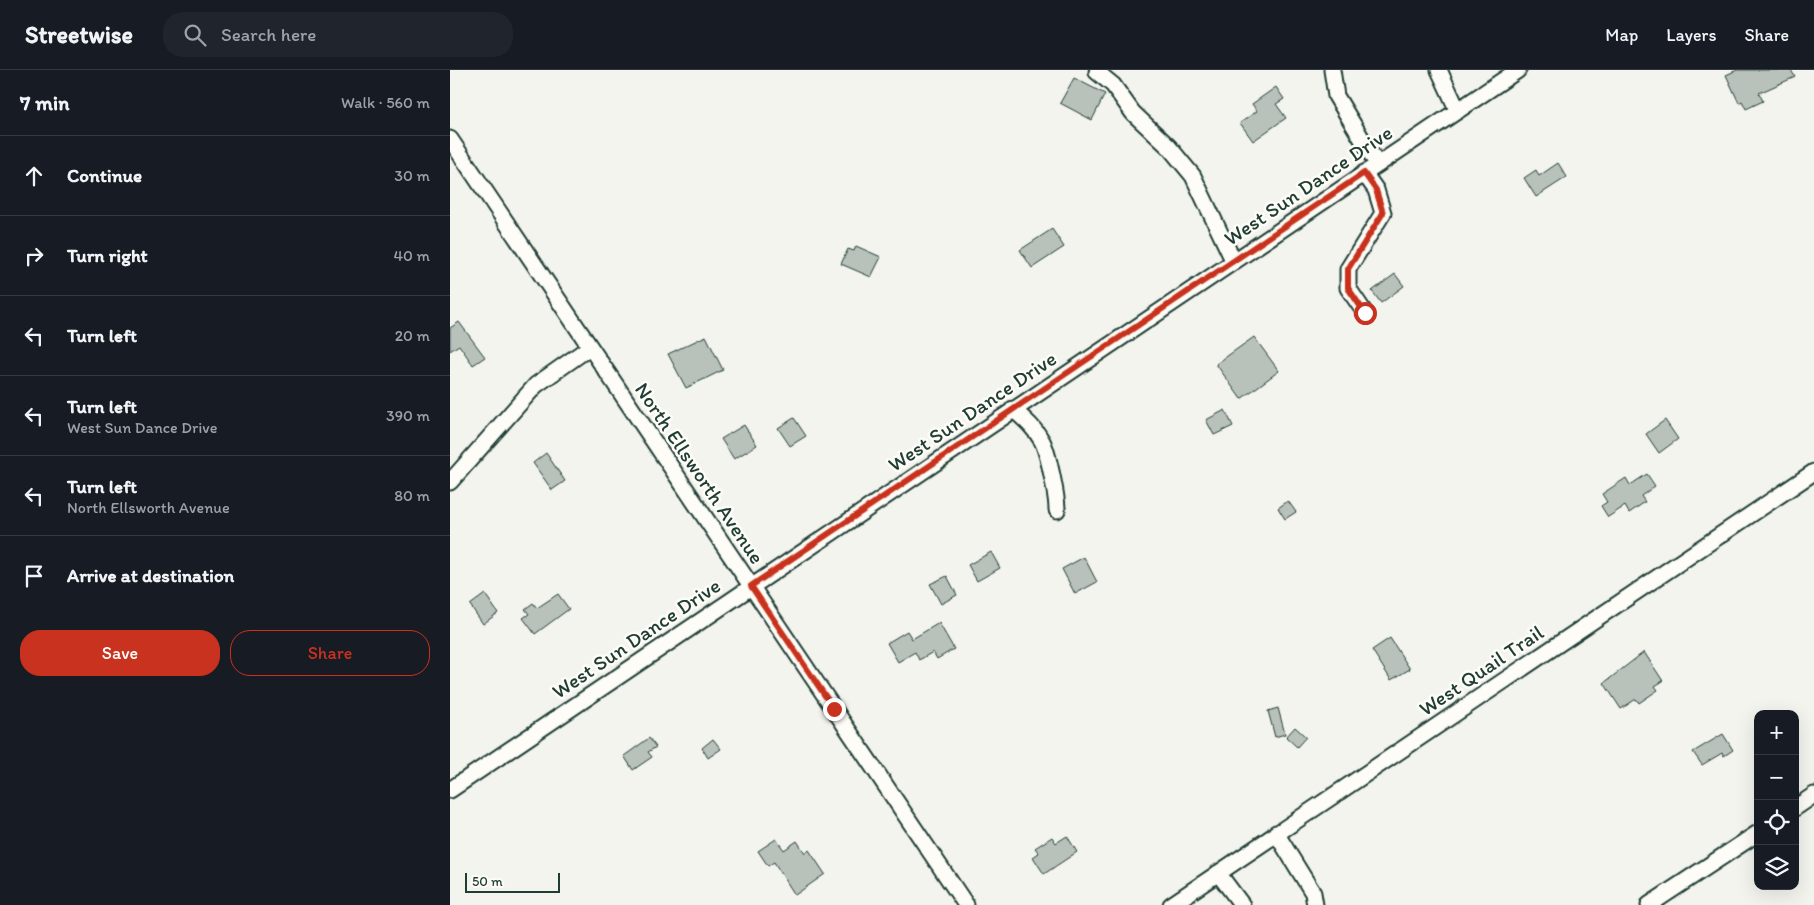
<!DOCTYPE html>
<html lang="en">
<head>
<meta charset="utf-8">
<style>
	body { margin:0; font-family:Itim,sans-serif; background:#20242c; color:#f1f3f6 }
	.controls { position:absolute; right:15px; bottom:15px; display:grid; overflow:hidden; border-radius:10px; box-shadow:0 5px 20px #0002 }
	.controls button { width:45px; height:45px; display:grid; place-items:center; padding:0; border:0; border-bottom:1px solid #363941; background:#171b24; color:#f1f3f6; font:25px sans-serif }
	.scale { position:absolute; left:15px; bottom:12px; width:95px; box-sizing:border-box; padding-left:5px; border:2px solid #1f3d34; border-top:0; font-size:14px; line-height:18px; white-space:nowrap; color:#1f3d34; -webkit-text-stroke:4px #fdfcf7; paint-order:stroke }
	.stop { position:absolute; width:15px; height:15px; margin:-11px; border:4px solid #c8321e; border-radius:50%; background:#fff }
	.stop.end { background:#c8321e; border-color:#fff; box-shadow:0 1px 5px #0008 }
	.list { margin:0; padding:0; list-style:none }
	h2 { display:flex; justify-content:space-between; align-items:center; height:65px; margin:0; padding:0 20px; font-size:21px }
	h2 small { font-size:16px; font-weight:400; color:#9ea1a6 }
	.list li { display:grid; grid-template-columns:32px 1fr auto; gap:15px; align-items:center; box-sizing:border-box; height:80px; padding:0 20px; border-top:1px solid #363941 }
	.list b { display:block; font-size:19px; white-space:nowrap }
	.list p { margin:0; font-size:16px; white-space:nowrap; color:#9ea1a6 }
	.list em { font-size:16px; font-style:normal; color:#9ea1a6 }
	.actions { display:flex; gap:10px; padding:15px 20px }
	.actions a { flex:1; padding:11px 0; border:1px solid #c8321e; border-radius:20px; text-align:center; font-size:18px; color:#c8321e }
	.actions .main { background:#c8321e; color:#fff }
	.icon { flex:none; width:28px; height:28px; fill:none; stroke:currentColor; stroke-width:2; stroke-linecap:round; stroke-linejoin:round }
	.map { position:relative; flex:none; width:1364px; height:835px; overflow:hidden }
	header { display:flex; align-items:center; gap:30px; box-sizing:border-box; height:70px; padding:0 25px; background:#171b24; border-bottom:1px solid #363941 }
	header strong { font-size:24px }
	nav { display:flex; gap:28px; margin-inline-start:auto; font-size:18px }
	.search { width:350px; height:45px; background:#20242c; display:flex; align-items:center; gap:12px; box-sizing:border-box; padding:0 18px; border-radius:20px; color:#9ea1a6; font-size:19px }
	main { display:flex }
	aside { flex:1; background:#171b24 }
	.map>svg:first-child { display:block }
</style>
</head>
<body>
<header>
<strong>Streetwise</strong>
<div class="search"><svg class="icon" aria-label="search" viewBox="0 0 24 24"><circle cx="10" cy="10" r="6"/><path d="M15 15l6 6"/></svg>Search here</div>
<nav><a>Map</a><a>Layers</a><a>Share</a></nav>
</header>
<main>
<aside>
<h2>7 min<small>Walk · 560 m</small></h2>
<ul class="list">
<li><svg class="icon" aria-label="ahead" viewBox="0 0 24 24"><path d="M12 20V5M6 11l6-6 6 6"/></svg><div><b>Continue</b></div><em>30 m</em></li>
<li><svg class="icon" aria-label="right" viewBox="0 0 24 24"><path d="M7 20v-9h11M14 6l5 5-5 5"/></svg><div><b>Turn right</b></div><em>40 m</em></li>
<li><svg class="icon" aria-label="left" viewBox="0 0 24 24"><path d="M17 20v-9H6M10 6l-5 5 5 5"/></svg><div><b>Turn left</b></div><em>20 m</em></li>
<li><svg class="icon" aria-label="left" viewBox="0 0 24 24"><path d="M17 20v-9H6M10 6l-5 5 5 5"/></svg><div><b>Turn left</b><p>West Sun Dance Drive</p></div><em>390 m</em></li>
<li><svg class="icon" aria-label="left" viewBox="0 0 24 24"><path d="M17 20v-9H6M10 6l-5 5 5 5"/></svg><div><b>Turn left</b><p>North Ellsworth Avenue</p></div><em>80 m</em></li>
<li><svg class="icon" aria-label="arrive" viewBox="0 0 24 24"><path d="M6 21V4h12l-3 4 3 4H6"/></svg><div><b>Arrive at destination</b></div></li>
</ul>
<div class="actions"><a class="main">Save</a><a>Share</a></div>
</aside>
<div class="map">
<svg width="1364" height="835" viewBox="0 0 1364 835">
	<rect width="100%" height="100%" fill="#f4f4ef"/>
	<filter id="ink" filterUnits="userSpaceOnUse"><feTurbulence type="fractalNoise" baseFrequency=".02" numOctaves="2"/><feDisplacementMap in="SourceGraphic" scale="10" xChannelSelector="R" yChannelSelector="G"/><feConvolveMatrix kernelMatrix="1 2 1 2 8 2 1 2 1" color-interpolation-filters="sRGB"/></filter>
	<g filter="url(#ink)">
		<path fill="#b9c1bb" stroke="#1f3d34" d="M1287 0H1341L1345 7 1309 23 1313 31 1296 39 1292 31 1289 33 1276 5Z
			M624 8 655 24 642 50 610 33Z
			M826 17 834 29 826 34 836 48 803 71 790 53 807 41 802 34Z
			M1108 93 1117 107 1086 127 1074 108 1086 100 1089 106Z
			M602 159 614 177 582 198 570 180Z
			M406 176 431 187 421 207 391 194 398 179 404 181Z
			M945 204 954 216 931 233 922 221Z
			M9 252 35 287 23 295 9 275 0 281V258Z
			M256 266 273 300 236 318 218 284Z
			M804 267 829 301 791 329 766 294Z
			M775 340 783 356 764 365 756 350Z
			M344 348 356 366 340 376 328 358Z
			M1215 350 1228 369 1209 383 1196 364Z
			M294 355 307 375 284 389 271 369Z
			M96 383 115 411 102 420 83 393Z
			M1197 404 1205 416 1191 426 1195 432 1179 443 1175 436 1158 447 1151 436 1157 432 1152 424 1176 408 1180 415Z
			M838 431 846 442 835 449 828 438Z
			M541 482 550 498 527 511 518 495Z
			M634 487 647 512 625 524 612 499Z
			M497 506 507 525 491 534 480 514Z
			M35 524 48 543 33 554 20 535Z
			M108 524 119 539 85 564 73 548 79 544 75 539 83 533 87 538Z
			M489 553 504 579 487 589 483 582 469 590 465 582 448 592 437 573 457 561 462 569Z
			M940 568 960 599 941 610 922 580Z
			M1194 582 1213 611 1205 616 1208 620 1189 633 1186 629 1171 639 1154 613Z
			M828 638 835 664 825 667 818 641Z
			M845 657 856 667 847 677 836 667Z
			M1273 664 1283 680 1274 686 1272 683 1252 695 1243 682Z
			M199 668 206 677 198 682 202 687 183 700 174 686Z
			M263 669 271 679 258 688 252 678Z
			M617 766 627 782 594 804 583 787 589 783 585 778 602 767 606 773Z
			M326 769 334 780 347 771 355 783 359 780 375 804 345 825 324 792 318 796 308 781Z"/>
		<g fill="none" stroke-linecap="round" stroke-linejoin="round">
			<defs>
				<path id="minor" d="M882 0 886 26 927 94
					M989 0 1008 41
					M647 2 663 15 683 43 719 77 743 106 783 190
					M0 69 516 835
					M914 103 926 120 933 143 898 199V218L915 243
					M563 339C574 349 585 358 592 371 598 382 607 426 607 440
					M0 412 86 315 140 277
					M0 720 1068 0
					M1345 738 1364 725
					M826 763 863 823 865 835
					M768 803 792 835
					M721 835 1364 402
					M1199 835 1308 763"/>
			</defs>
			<use href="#minor" stroke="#1f3d34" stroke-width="19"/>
			<use href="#minor" stroke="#fdfcf7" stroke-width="15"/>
		</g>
	</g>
	<g fill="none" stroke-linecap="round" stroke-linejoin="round" filter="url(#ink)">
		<path stroke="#c8321e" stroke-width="6" d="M384 639 301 516 914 103 926 120 933 143 898 199V218L915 243"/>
	</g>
	<g text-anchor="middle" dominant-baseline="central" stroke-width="5" stroke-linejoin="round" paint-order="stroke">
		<g font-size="21" fill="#1f3d34" stroke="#fdfcf7">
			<text transform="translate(858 115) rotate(-34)">West Sun Dance Drive</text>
			<text transform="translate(522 341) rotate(-34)">West Sun Dance Drive</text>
			<text transform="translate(250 403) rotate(56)">North Ellsworth Avenue</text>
			<text transform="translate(186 568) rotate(-34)">West Sun Dance Drive</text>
			<text transform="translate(1031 600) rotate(-34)">West Quail Trail</text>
		</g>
	</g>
</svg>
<div class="controls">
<button>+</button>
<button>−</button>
<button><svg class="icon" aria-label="locate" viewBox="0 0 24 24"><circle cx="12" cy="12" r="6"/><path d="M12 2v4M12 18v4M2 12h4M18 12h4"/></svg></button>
<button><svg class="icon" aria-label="layers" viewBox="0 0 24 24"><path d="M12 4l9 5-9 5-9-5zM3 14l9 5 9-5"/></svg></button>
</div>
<div class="scale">50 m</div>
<div class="stop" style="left:915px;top:243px"></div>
<div class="stop end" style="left:384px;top:639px"></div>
</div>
</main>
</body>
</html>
